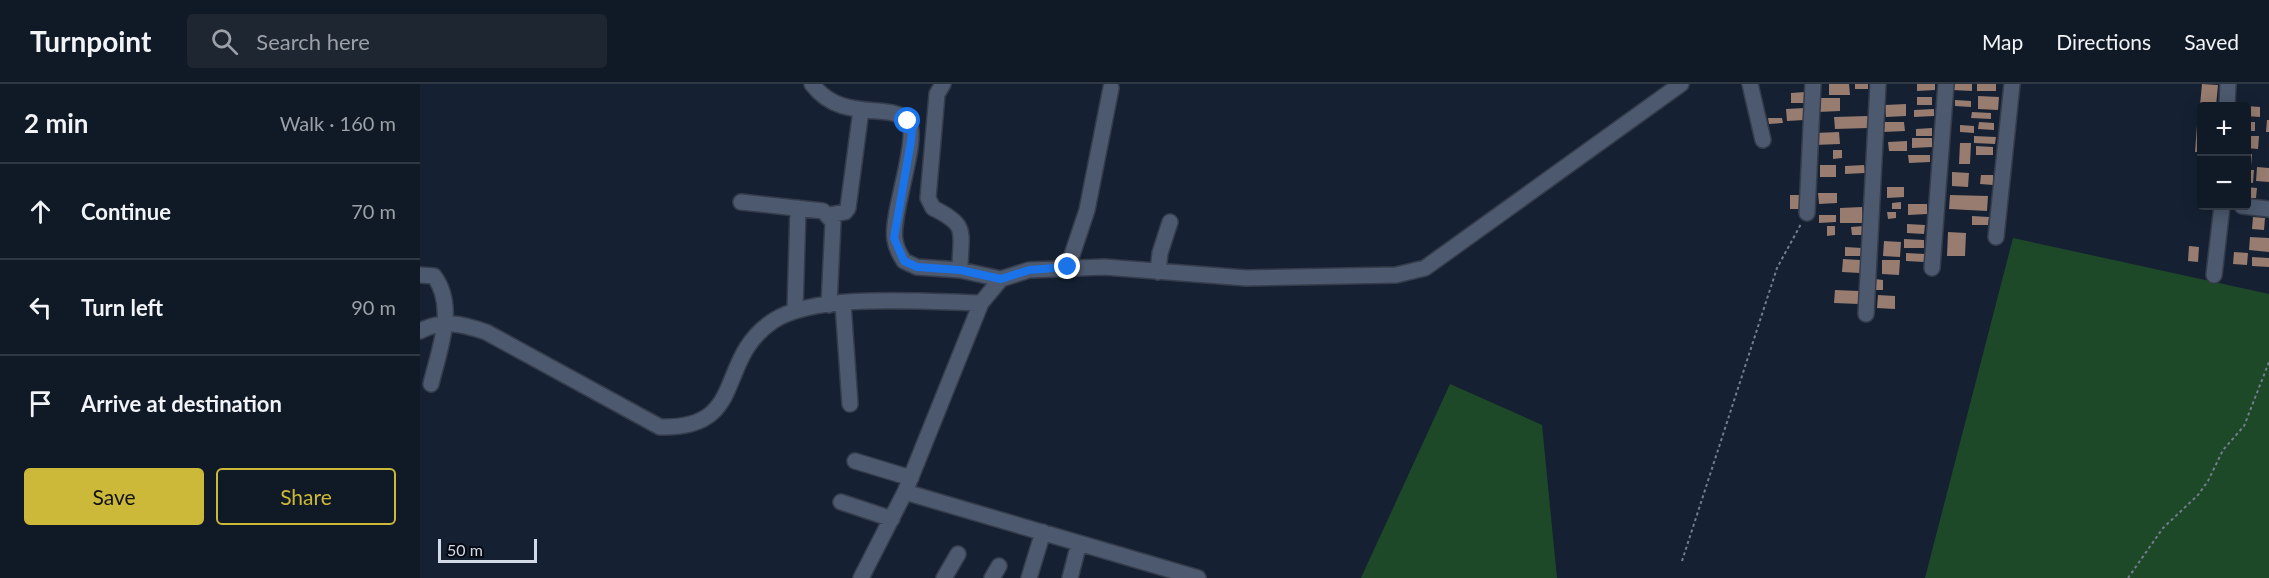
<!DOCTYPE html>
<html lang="en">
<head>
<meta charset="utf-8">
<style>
	body { margin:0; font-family:Lato,sans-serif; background:#1e2632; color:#f1f3f6 }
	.controls { position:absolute; right:18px; top:18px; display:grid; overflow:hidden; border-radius:6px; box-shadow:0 3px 15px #0003 }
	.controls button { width:54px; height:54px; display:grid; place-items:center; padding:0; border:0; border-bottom:2px solid #303843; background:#101926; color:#f1f3f6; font:30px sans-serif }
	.scale { position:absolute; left:18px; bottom:15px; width:99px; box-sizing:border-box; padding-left:6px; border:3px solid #d3dae7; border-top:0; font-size:16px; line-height:21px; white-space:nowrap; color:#d3dae7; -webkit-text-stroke:4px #060a12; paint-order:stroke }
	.stop { position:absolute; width:18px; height:18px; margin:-14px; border:4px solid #1a73e8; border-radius:50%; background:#fff }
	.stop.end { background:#1a73e8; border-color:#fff; box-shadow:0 2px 6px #0008 }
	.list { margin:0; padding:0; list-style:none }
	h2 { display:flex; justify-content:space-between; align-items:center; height:78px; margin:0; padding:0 24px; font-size:26px }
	h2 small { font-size:20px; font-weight:400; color:#9ca0a7 }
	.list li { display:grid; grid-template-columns:39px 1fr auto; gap:18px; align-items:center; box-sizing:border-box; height:96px; padding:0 24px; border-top:2px solid #303843 }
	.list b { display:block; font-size:22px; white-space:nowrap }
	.list em { font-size:20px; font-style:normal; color:#9ca0a7 }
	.actions { display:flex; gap:12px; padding:18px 24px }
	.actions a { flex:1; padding:14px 0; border:2px solid #ccb939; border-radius:6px; text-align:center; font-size:21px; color:#ccb939 }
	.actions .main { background:#ccb939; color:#111 }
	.icon { flex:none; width:33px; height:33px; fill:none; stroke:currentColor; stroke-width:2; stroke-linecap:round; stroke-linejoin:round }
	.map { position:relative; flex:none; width:1849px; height:494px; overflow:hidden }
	header { display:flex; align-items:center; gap:36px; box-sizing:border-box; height:84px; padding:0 30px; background:#101926; border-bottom:2px solid #303843 }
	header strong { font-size:28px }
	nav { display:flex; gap:33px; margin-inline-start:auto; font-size:21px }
	.search { width:420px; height:54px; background:#1e2632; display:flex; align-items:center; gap:15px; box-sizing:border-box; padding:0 21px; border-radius:6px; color:#9ca0a7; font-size:22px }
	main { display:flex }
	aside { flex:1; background:#101926 }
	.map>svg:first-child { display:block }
</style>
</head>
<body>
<header>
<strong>Turnpoint</strong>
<div class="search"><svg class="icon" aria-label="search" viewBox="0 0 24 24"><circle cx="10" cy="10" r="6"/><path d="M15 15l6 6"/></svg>Search here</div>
<nav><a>Map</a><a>Directions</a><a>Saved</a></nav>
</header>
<main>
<aside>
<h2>2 min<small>Walk · 160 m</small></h2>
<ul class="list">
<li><svg class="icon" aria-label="ahead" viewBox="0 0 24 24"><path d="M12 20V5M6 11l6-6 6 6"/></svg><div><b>Continue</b></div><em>70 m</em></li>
<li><svg class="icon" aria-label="left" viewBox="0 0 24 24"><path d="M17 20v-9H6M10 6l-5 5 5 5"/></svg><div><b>Turn left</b></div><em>90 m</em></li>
<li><svg class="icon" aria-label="arrive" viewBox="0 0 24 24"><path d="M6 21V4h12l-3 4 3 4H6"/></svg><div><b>Arrive at destination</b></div></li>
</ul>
<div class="actions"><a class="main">Save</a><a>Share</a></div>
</aside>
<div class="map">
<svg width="1849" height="494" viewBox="0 0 1849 494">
	<rect width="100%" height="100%" fill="#152133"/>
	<path fill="#1d4928" d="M1593 154 1849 210V494H1505Z
		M1030 300 1122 341 1137 494H941Z"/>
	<path fill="#977c6f" d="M1409 0H1429L1430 11H1409Z
		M1435 0H1448V5H1435Z
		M1497 0H1515V6L1497 7Z
		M1532 0H1552V7L1532 6Z
		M1557 0H1576V7H1557Z
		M1782 0 1798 1 1796 22 1780 21Z
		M1385 8 1386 19H1371V9Z
		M1558 12 1579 13 1578 26 1558 25Z
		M1497 13H1512V21H1497Z
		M1398 14H1420V27L1398 28Z
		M1535 16 1551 17V23L1535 22Z
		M1486 20V32L1466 33 1465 21Z
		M1826 22 1840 23V33L1826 32Z
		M1384 24V36L1367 37 1366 25Z
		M1514 25V32L1494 33V26Z
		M1778 25H1782V37H1778Z
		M1552 28 1571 29V35L1551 34Z
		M1448 32V44L1415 45 1414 33Z
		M1348 34H1362L1363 39 1349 40Z
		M1847 36H1849V48H1846Z
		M1463 38H1484L1485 47 1463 48Z
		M1559 38 1574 39V46L1558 45Z
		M1826 38H1835V47H1826Z
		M1540 41 1554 42V49L1540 48Z
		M1777 41H1782V68H1775Z
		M1512 44V52H1496V45Z
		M1419 48 1420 60 1394 61V49Z
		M1554 52 1576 53 1575 60 1554 59Z
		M1826 52H1839L1838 65 1826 64Z
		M1492 54H1512V63L1492 64Z
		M1487 57V67H1469L1468 58Z
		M1540 59H1551L1550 80H1539Z
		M1556 62 1573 63V71H1556Z
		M1413 66H1422V74L1413 75Z
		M1826 70H1832L1831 82 1826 81Z
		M1488 71H1510V78L1489 79Z
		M1400 81H1416V93H1400Z
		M1444 81 1445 89 1425 90V82Z
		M1837 83 1849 84V98L1836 97Z
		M1826 86H1834L1833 99 1826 98Z
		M1532 88 1549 89 1548 103 1532 102Z
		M1561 91H1573V101L1560 100Z
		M1467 103H1484V113L1467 114Z
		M1826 103 1837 104 1836 114H1826Z
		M1398 109H1417V119L1399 120Z
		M1370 111H1379L1380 125H1370Z
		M1530 111 1568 112 1567 127 1529 125Z
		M1481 118V125H1472V119Z
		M1488 120H1507V130L1488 131Z
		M1442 123 1443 139H1420V124Z
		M1467 128H1476V134L1468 135Z
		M1399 131H1416V138L1399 139Z
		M1552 132 1569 133 1568 141H1552Z
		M1833 133 1845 134 1844 146 1832 145Z
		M1487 140 1505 141 1504 150 1487 149Z
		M1407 142H1415V151L1407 152Z
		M1444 142 1445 151H1432L1431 143Z
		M1528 148 1546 149 1545 172H1527Z
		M1830 153 1849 154V168L1829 166Z
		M1484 155 1504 156V164H1484Z
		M1464 157 1481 158 1480 173 1463 172Z
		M1769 162 1779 163 1778 178 1768 177Z
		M1425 163 1442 164 1441 172H1425Z
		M1814 168 1828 169 1827 181 1813 180Z
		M1486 169 1505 170 1504 178 1486 177Z
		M1832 173 1849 174V183L1832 182Z
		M1423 175 1440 176V189L1422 188Z
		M1462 176H1480L1479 191 1462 190Z
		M1455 195 1463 196V206H1455Z
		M1415 206 1439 207V220L1414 219Z
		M1458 211 1475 212V225L1457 224Z"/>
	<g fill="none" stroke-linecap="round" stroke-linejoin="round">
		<defs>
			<path id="minor" d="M392 0C422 40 471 17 488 37 501 52 470 131 475 156 476 164 480 171 484 177L497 183 540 186 581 195
				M523 0 517 10 508 114 513 124C550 142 540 148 540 186
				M1330 0 1343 56
				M1807 22 1808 0
				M321 118 403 127 413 138 409 221
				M1822 122 1849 125
				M1387 129 1393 0
				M409 131 425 128 428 124 441 26
				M1576 153 1592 0
				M648 183 667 126 691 4
				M1512 184 1526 0
				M738 188 740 169 750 138
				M0 191 14 192C37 223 19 266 11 300
				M1794 191 1802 122
				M423 220 430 320
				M375 226 378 124
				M1446 230 1458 0
				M0 247C24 235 42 240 66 248L240 343C329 345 294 276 353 237 397 208 508 218 561 219
				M435 377 491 394
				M485 408 778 494
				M421 418 472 435
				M441 494 485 408 561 219 581 195 609 186 684 183 826 194 976 191 1005 184 1261 0
				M524 494 538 470
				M572 494 579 482
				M609 494 623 448
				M650 494 659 459"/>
		</defs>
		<use href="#minor" stroke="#353c4b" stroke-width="18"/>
		<path stroke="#747d8d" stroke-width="2" stroke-dasharray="3 3" stroke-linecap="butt" d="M1262 477 1357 184 1381 140
			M1708 494 1743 444 1778 411 1788 397 1803 366 1824 342 1849 278"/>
		<use href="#minor" stroke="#4c596e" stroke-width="15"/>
	</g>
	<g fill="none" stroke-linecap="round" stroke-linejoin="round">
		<path stroke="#1a73e8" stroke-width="8" d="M488 37 492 45 491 57 474 154 484 177 497 183 540 186 581 195 609 186 648 183"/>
	</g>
</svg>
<div class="controls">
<button>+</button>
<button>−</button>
</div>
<div class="scale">50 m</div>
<div class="stop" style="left:488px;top:37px"></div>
<div class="stop end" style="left:648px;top:183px"></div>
</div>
</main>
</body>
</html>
